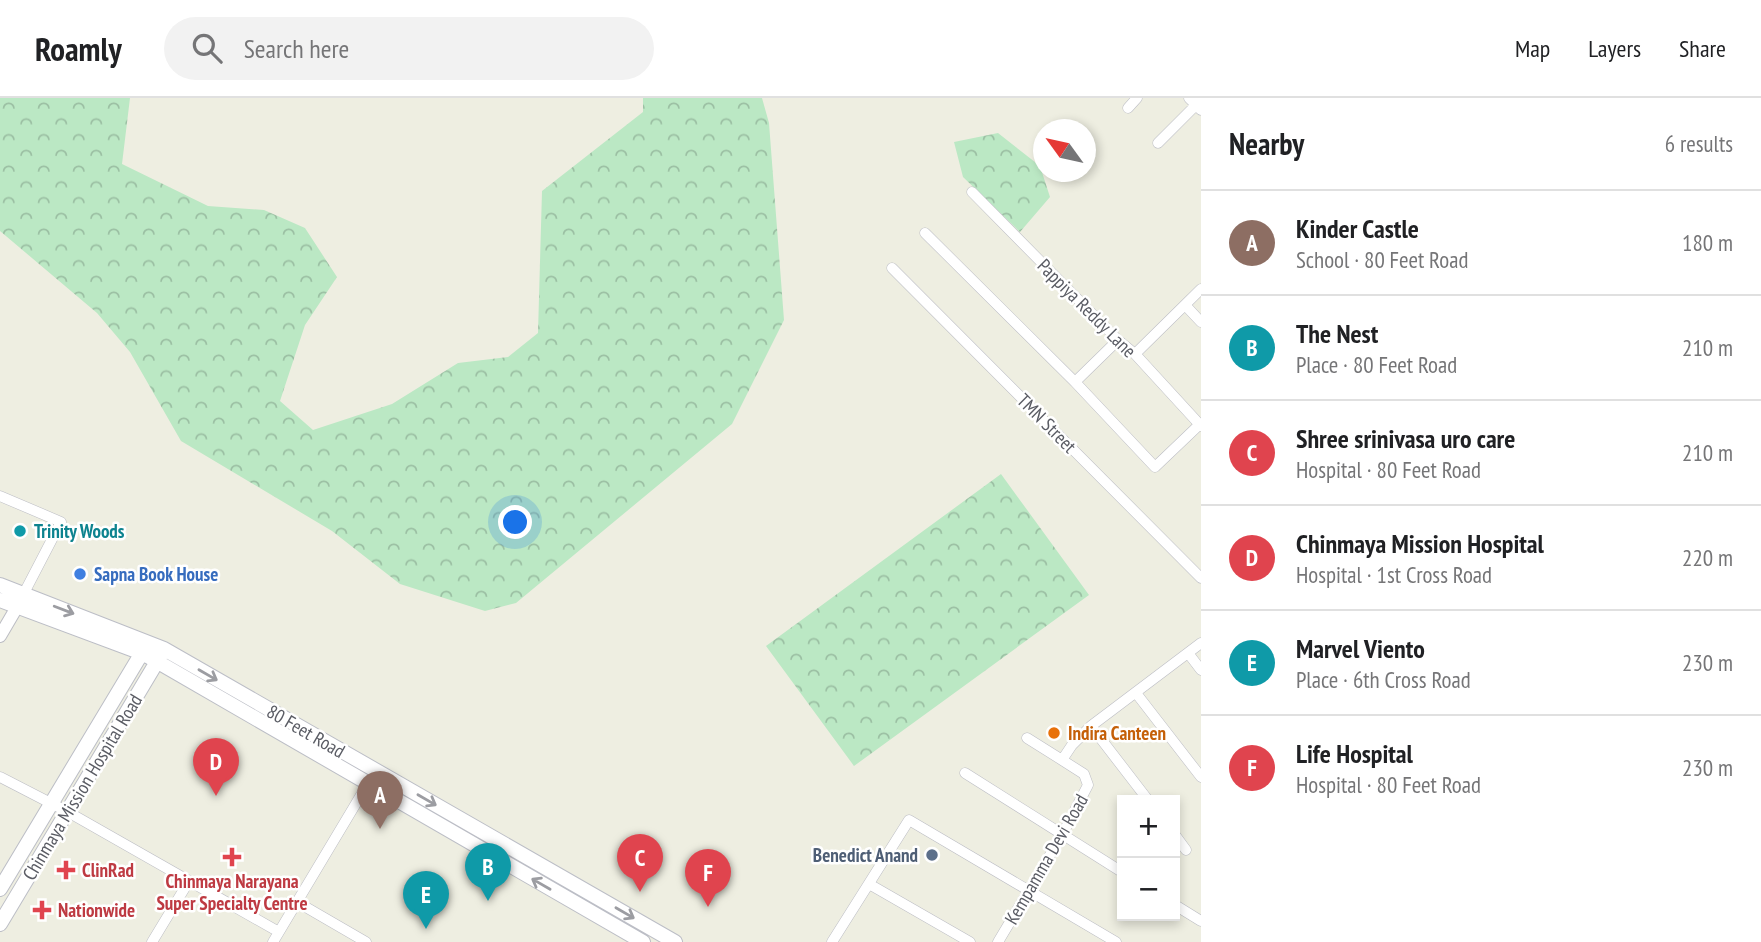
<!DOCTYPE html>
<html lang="en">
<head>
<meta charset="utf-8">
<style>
	body { margin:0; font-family:"PT Sans Narrow",sans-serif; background:#f2f2f2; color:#202124 }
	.controls { position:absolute; right:21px; bottom:21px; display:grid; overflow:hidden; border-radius:0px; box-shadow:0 4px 10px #0003 }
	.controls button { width:63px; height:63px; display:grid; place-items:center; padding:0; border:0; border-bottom:2px solid #e0e0e0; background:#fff; color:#202124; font:35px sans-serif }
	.compass { position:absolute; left:1033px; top:21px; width:63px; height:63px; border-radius:50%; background:#fff; box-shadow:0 4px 10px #0003; rotate:303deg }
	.you { position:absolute; left:516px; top:425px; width:24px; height:24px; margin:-18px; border:5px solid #fff; border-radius:50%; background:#1a73e8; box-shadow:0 0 0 10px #1a73e833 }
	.badge { display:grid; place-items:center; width:46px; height:46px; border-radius:50%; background:#f7581f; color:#fff; font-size:23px; font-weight:700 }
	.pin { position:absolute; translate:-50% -58px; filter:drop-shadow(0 2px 4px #0008) }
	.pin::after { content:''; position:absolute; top:37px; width:24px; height:21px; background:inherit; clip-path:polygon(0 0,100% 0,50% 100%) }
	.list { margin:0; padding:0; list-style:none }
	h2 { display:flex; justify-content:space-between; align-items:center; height:91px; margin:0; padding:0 28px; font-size:30px }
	h2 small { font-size:23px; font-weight:400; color:#757577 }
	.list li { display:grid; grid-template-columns:46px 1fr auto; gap:21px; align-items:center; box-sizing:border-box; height:105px; padding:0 28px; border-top:2px solid #e0e0e0 }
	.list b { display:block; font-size:26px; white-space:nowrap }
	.list p { margin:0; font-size:23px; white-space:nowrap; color:#757577 }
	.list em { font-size:23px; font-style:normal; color:#757577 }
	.icon { flex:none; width:38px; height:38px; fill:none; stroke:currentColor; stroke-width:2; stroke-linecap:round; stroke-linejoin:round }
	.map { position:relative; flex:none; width:1201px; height:844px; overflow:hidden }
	header { display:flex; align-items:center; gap:42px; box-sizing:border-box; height:98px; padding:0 35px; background:#fff; border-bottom:2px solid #e0e0e0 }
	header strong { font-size:33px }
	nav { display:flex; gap:38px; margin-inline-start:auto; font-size:24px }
	.search { width:490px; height:63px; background:#f2f2f2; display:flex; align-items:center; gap:18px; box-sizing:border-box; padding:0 24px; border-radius:38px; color:#757577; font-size:26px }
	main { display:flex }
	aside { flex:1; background:#fff }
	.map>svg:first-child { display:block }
</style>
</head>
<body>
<header>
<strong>Roamly</strong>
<div class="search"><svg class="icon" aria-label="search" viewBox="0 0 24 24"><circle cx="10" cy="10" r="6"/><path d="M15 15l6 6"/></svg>Search here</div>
<nav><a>Map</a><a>Layers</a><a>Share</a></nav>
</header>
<main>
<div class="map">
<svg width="1201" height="844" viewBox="0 0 1201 844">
	<defs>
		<pattern id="forest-crowns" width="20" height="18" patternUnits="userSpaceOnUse" patternTransform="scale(1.75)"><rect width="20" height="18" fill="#bbe8c4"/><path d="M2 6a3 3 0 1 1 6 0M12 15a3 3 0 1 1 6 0" fill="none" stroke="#9bbfa3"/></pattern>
	</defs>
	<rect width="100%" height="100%" fill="#eeeee1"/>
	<path fill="url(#forest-crowns)" d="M0 0H130L122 66 208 108 264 112 305 130 337 179 305 227 280 303 313 332 392 306 458 265 508 259 538 235 542 93 643 14V0H762L769 25 784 222 732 326 516 505 485 513 400 486 332 433 181 343 130 254 97 215 0 133Z
		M998 35 1040 68 1050 99 1020 134 963 79 954 44Z
		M1001 376 1089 497 854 668 766 548Z"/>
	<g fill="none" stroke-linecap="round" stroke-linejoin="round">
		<defs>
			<path id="minor" d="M1189 0 1201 12
				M1128 10 1137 0
				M1158 45 1201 2
				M972 94 1118 242 1135 256 1201 328
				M925 135 1075 284 1118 242
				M892 170 1201 480
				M1185 207 1201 224
				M1135 256 1201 191
				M1075 284 1155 369 1200 326
				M0 398 61 424 22 499
				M1188 555 1201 572
				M1136 595 1201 679
				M1091 628 1148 702
				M1027 640 1062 662
				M965 675 1122 774
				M0 679 68 714 279 834
				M1175 737 1186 752
				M869 786 970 844
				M297 804 366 844
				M1175 807 1201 823
				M152 844 189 783
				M273 844 367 687
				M832 844 909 722 1116 844
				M998 844 1062 737 1088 687 1084 676 1062 662 1072 647 1091 628 1201 545"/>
			<path id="tertiary" d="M0 538 17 509"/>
			<path id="secondary" d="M0 487 164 551 675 844
				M0 502 142 555 158 564 643 844
				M0 791 146 548
				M0 826 161 557"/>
		</defs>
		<use href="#minor" stroke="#bcbdc4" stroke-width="11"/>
		<use href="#tertiary" stroke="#bcbdc4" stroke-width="14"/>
		<use href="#secondary" stroke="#bcbec6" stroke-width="16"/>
		<use href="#minor" stroke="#fff" stroke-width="10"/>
		<use href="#tertiary" stroke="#fff" stroke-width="12"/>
		<use href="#secondary" stroke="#fff" stroke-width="14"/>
	</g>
	<defs><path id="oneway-shaft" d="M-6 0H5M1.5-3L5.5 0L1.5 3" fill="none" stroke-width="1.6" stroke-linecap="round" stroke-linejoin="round" transform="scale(1.75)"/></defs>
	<g stroke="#9c9da2">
		<use href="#oneway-shaft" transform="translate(64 512) rotate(21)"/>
		<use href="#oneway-shaft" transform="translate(208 577) rotate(30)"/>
		<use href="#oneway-shaft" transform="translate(427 702) rotate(30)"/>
		<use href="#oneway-shaft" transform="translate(541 786) rotate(-150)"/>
		<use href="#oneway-shaft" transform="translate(625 815) rotate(30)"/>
	</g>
	<circle fill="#0f9aa8" stroke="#fff" stroke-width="2.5" cx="20" cy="433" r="7"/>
	<circle fill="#3f7fe0" stroke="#fff" stroke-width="2.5" cx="80" cy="476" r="7"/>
	<circle fill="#e8710a" stroke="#fff" stroke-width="2.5" cx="1054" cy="635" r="7"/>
	<circle fill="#5c6f8a" stroke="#fff" stroke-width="2.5" cx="932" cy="757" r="7"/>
	<g fill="#e0444e" stroke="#fff" stroke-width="2.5">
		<path d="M228.5 748.5h7v7h7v7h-7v7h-7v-7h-7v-7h7z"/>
		<path d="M62.5 761.5h7v7h7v7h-7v7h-7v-7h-7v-7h7z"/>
		<path d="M38.5 801.5h7v7h7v7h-7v7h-7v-7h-7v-7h7z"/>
	</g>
	<g text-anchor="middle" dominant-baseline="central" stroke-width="5" stroke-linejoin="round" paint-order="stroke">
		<g font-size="19" fill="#5a5c64" stroke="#fff">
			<text transform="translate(1087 210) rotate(45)">Pappiya Reddy Lane</text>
			<text transform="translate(1047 325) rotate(45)">TMN Street</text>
			<text transform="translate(306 633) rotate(30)">80 Feet Road</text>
			<text transform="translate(82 689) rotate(-59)">Chinmaya Mission Hospital Road</text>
			<text transform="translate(1046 761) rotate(-60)">Kempamma Devi Road</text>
		</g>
		<g font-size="19" font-weight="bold" fill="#0d838f" stroke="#fff" text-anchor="start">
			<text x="34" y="433">Trinity Woods</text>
		</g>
		<g font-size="19" font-weight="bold" fill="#366cbe" stroke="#fff" text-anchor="start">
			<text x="94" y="476">Sapna Book House</text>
		</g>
		<g font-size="19" font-weight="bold" fill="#c56008" stroke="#fff" text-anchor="start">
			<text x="1068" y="635">Indira Canteen</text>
		</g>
		<g font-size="19" font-weight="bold" fill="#4e5e75" stroke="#fff" text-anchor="end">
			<text x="918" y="757">Benedict Anand</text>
		</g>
		<g font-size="19" font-weight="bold" fill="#be3a42" stroke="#fff" text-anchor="start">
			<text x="82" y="772">ClinRad</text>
			<text x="232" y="783" text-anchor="middle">Chinmaya Narayana<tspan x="232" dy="22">Super Specialty Centre</tspan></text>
			<text x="58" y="812">Nationwide</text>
		</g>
	</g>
</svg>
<div class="controls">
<button>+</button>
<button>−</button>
</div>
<svg class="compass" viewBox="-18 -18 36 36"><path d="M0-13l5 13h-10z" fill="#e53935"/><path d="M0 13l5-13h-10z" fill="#757577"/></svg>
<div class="you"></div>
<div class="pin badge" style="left:380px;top:731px;background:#8d6e63">A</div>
<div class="pin badge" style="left:488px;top:803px;background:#0f9aa8">B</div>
<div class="pin badge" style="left:640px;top:794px;background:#e0444e">C</div>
<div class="pin badge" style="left:216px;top:698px;background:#e0444e">D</div>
<div class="pin badge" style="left:426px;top:831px;background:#0f9aa8">E</div>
<div class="pin badge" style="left:708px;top:809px;background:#e0444e">F</div>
</div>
<aside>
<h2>Nearby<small>6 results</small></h2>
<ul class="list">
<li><span class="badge" style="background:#8d6e63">A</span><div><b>Kinder Castle</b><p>School · 80 Feet Road</p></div><em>180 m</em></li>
<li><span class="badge" style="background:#0f9aa8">B</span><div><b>The Nest</b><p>Place · 80 Feet Road</p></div><em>210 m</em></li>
<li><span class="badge" style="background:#e0444e">C</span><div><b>Shree srinivasa uro care</b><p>Hospital · 80 Feet Road</p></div><em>210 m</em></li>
<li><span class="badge" style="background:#e0444e">D</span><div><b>Chinmaya Mission Hospital</b><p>Hospital · 1st Cross Road</p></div><em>220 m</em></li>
<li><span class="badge" style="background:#0f9aa8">E</span><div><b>Marvel Viento</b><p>Place · 6th Cross Road</p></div><em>230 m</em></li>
<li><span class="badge" style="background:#e0444e">F</span><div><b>Life Hospital</b><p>Hospital · 80 Feet Road</p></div><em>230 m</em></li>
</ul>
</aside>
</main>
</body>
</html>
